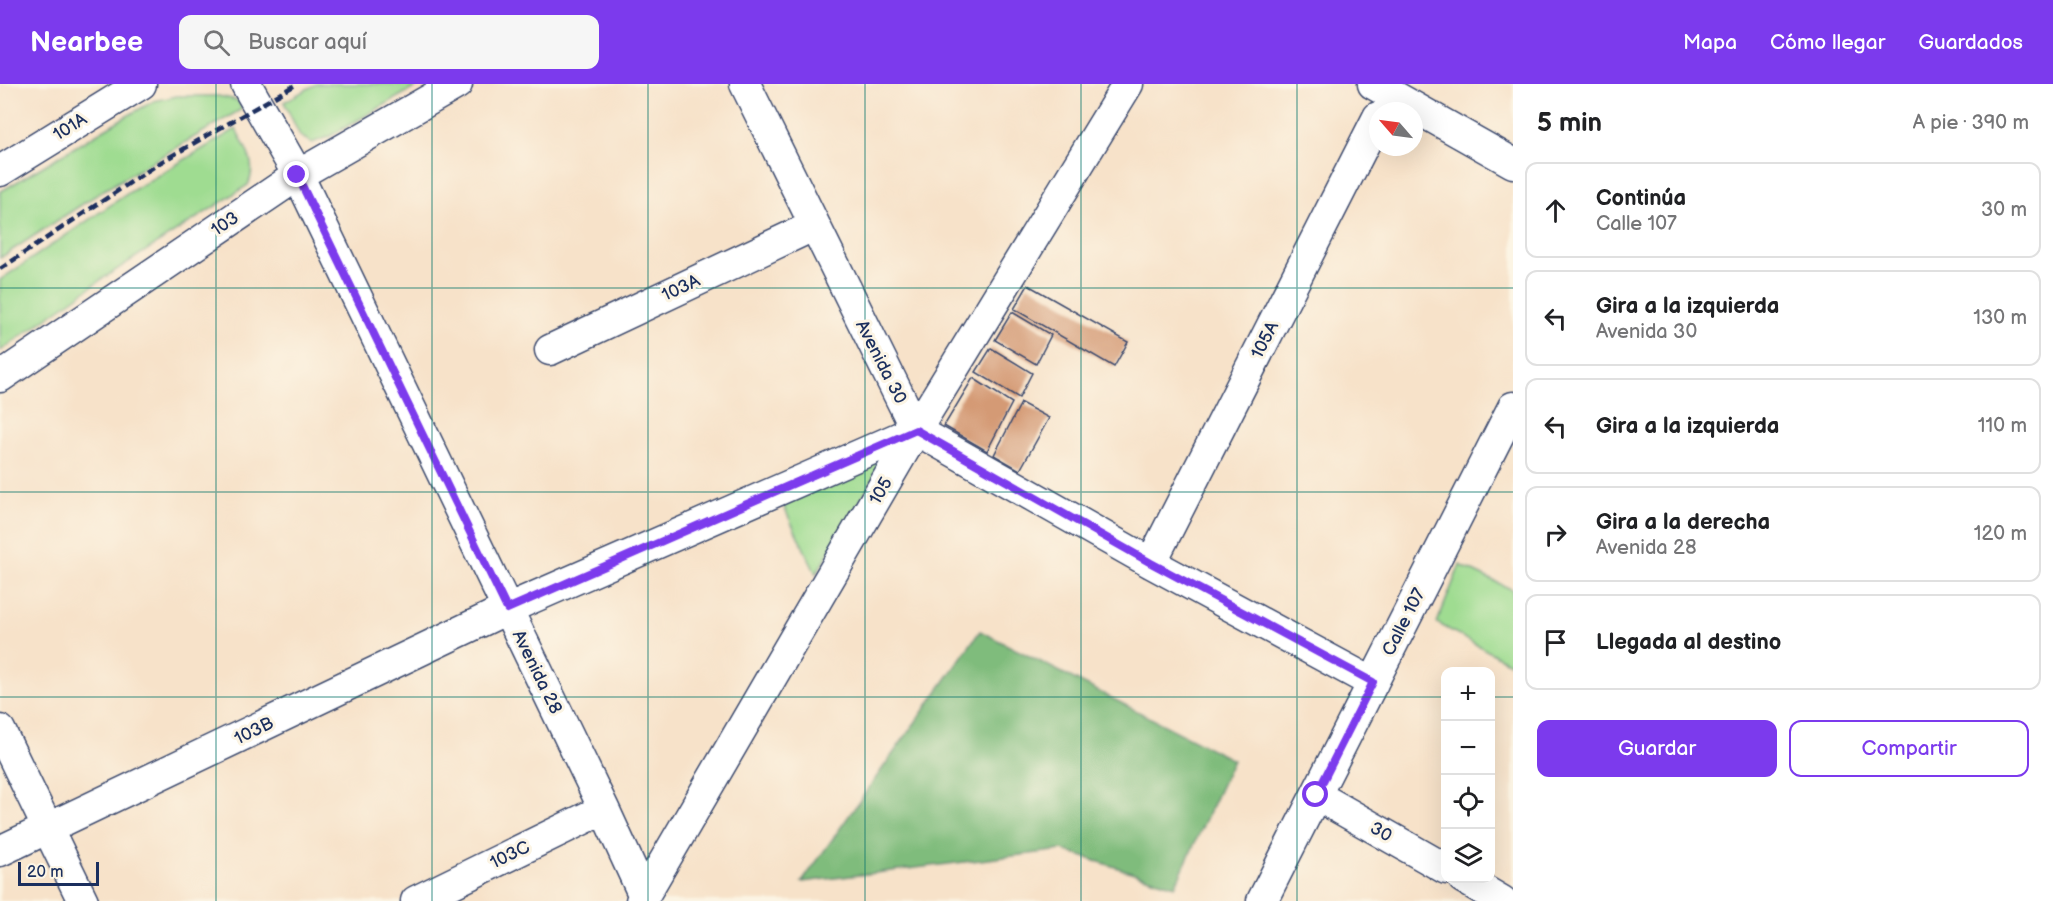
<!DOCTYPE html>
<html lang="es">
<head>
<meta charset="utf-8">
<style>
	body { margin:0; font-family:"Balsamiq Sans",sans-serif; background:#f6f6f6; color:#202124 }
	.controls { position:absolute; right:18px; bottom:18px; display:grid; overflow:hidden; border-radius:12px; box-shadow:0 6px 24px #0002 }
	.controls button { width:54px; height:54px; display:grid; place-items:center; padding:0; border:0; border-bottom:2px solid #e0e0e0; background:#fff; color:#202124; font:30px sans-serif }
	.compass { position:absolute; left:1369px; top:18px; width:54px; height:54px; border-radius:50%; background:#fff; box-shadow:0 6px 24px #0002; rotate:298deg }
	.scale { position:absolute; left:18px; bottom:15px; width:81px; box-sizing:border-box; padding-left:6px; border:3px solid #1b2f5e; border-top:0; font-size:16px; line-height:21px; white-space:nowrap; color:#1b2f5e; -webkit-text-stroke:4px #fcf5e5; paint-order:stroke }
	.stop { position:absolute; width:18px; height:18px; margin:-14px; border:4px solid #7c3aed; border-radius:50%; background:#fff }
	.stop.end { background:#7c3aed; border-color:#fff; box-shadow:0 2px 6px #0008 }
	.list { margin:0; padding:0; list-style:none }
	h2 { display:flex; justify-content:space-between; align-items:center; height:78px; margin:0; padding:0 24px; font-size:26px }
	h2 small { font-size:20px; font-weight:400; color:#757577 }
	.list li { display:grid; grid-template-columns:39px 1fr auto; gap:18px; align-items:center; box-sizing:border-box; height:96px; margin:0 12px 12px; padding:0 12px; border:2px solid #e0e0e0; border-radius:12px }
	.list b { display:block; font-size:22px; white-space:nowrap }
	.list p { margin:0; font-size:20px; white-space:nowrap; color:#757577 }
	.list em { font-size:20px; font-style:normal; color:#757577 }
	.actions { display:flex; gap:12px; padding:18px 24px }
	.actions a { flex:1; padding:14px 0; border:2px solid #7c3aed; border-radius:12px; text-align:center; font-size:21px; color:#7c3aed }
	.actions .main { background:#7c3aed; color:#fff }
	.icon { flex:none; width:33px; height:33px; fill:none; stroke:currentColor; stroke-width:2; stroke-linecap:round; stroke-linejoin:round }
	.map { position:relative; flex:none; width:1513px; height:817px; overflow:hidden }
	header { display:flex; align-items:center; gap:36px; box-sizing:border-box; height:84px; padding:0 30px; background:#7c3aed; color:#fff }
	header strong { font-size:28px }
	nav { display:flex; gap:33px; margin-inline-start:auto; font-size:21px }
	.search { width:420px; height:54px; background:#f6f6f6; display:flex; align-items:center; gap:15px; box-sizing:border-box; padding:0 21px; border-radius:12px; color:#757577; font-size:22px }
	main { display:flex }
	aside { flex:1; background:#fff }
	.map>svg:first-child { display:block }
</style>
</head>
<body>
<header>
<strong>Nearbee</strong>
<div class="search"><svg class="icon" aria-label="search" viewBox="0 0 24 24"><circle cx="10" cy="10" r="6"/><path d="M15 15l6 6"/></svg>Buscar aquí</div>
<nav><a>Mapa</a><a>Cómo llegar</a><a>Guardados</a></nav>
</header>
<main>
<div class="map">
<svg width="1513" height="817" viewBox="0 0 1513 817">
	<rect width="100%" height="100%" fill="#fcf5e5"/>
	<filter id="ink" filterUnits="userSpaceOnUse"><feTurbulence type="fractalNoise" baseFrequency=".0167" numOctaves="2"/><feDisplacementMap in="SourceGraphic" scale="12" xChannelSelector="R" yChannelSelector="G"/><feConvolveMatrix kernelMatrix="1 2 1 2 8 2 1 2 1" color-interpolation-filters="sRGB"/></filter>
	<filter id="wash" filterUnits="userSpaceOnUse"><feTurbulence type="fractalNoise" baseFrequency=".008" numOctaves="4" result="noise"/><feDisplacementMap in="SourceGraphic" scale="24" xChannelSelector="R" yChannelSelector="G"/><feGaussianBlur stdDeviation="1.35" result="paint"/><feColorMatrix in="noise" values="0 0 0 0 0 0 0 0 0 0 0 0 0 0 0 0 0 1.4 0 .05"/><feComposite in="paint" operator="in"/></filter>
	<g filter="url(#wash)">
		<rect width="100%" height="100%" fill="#f7e2c9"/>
		<path fill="#9fdc91" stroke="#5d8678" stroke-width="1.5" d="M316 0H421L330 52 312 59 300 52 284 18Z
			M177 12H218L237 16 242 25 104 106 0 174V108L120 36 154 17Z
			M236 45C245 64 258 80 248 101L105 193 0 267V196L130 108Z
			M870 373 883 379 816 490 782 419Z
			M1460 481 1513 506V581L1437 539Z"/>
		<path fill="#7fbc7b" stroke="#4d766c" stroke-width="1.5" d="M980 547 1233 676 1175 802 1062 766 802 798Z"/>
		<g id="blocks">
			<path fill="#d49a75" d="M1028 201 1128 258 1114 283 1014 225Z
				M1012 228 1051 251 1036 280 995 256Z
				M991 264 1032 289 1019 314 976 288Z
				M973 294 1012 319 987 367 944 342Z
				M1021 319 1049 334 1020 386 994 371Z"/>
		</g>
	</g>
	<g filter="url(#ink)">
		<use href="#blocks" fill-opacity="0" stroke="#3c4a6e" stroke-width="1.5"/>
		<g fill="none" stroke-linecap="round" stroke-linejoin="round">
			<defs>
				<path id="street" d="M246 0 298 91 604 725 644 812
					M745 0 916 346 1151 479 1373 599
					M1373 0 1513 79
					M0 87 141 0
					M550 266 813 142
					M0 293 298 91 457 0
					M1151 479 1378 33
					M0 646 83 817
					M1316 711 1446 785
					M0 767 507 525 916 346
					M1463 794 1502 817
					M416 817 604 725
					M641 817 916 346 1128 0
					M1262 817 1513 323"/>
			</defs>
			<use href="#street" stroke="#3c4a6e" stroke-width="33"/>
			<use href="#street" stroke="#fff" stroke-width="30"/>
			<path stroke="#1b2f5e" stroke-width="4.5" stroke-dasharray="9 4.5" stroke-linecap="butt" d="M0 185 161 78 297 0"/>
		</g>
	</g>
	<g fill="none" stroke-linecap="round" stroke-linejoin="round" filter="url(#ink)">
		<path stroke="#7c3aed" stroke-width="8" d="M297 91 507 525 916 346 1151 479 1373 598 1316 711"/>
	</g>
	<path fill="none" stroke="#0f766e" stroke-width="1.5" stroke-opacity="0.55" d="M216 0V817M432 0V817M648 0V817M865 0V817M1081 0V817M1297 0V817M0 204H1513M0 408H1513M0 613H1446M1490 613H1513"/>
	<g text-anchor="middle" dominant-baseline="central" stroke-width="6" stroke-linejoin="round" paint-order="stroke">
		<g font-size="18" fill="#1b2f5e" stroke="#fcf5e5">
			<text transform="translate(70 43) rotate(-32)">101A</text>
			<text transform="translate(225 140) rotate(-34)">103</text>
			<text transform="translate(681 204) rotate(-25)">103A</text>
			<text transform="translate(1265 256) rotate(-63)">105A</text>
			<text transform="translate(881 278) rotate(63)">Avenida 30</text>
			<text transform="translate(881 407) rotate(-60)">105</text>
			<text transform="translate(1404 538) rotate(-63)">Calle 107</text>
			<text transform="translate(537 588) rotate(64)">Avenida 28</text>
			<text transform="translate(254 647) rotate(-26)">103B</text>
			<text transform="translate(1381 748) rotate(30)">30</text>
			<text transform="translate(510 771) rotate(-26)">103C</text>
		</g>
	</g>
</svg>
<div class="controls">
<button>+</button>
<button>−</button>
<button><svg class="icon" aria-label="locate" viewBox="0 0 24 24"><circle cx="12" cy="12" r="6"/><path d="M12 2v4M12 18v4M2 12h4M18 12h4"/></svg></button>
<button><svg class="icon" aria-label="layers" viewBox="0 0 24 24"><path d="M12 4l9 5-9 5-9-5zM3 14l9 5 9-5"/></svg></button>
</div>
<svg class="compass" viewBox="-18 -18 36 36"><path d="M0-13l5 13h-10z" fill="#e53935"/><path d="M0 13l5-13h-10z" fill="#757577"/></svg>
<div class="scale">20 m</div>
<div class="stop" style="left:1316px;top:711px"></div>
<div class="stop end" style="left:297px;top:91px"></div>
</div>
<aside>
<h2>5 min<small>A pie · 390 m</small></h2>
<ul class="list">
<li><svg class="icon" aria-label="ahead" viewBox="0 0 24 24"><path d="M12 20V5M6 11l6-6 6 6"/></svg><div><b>Continúa</b><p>Calle 107</p></div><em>30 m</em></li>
<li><svg class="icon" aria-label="left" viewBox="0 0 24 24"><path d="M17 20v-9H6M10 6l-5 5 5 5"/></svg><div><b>Gira a la izquierda</b><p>Avenida 30</p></div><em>130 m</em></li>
<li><svg class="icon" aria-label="left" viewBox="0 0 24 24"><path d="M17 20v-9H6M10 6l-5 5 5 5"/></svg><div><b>Gira a la izquierda</b></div><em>110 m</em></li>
<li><svg class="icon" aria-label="right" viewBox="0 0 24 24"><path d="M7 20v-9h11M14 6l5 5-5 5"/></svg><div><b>Gira a la derecha</b><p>Avenida 28</p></div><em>120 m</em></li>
<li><svg class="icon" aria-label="arrive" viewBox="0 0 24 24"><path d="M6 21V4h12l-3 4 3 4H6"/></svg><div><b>Llegada al destino</b></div></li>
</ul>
<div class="actions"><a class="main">Guardar</a><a>Compartir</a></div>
</aside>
</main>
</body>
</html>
